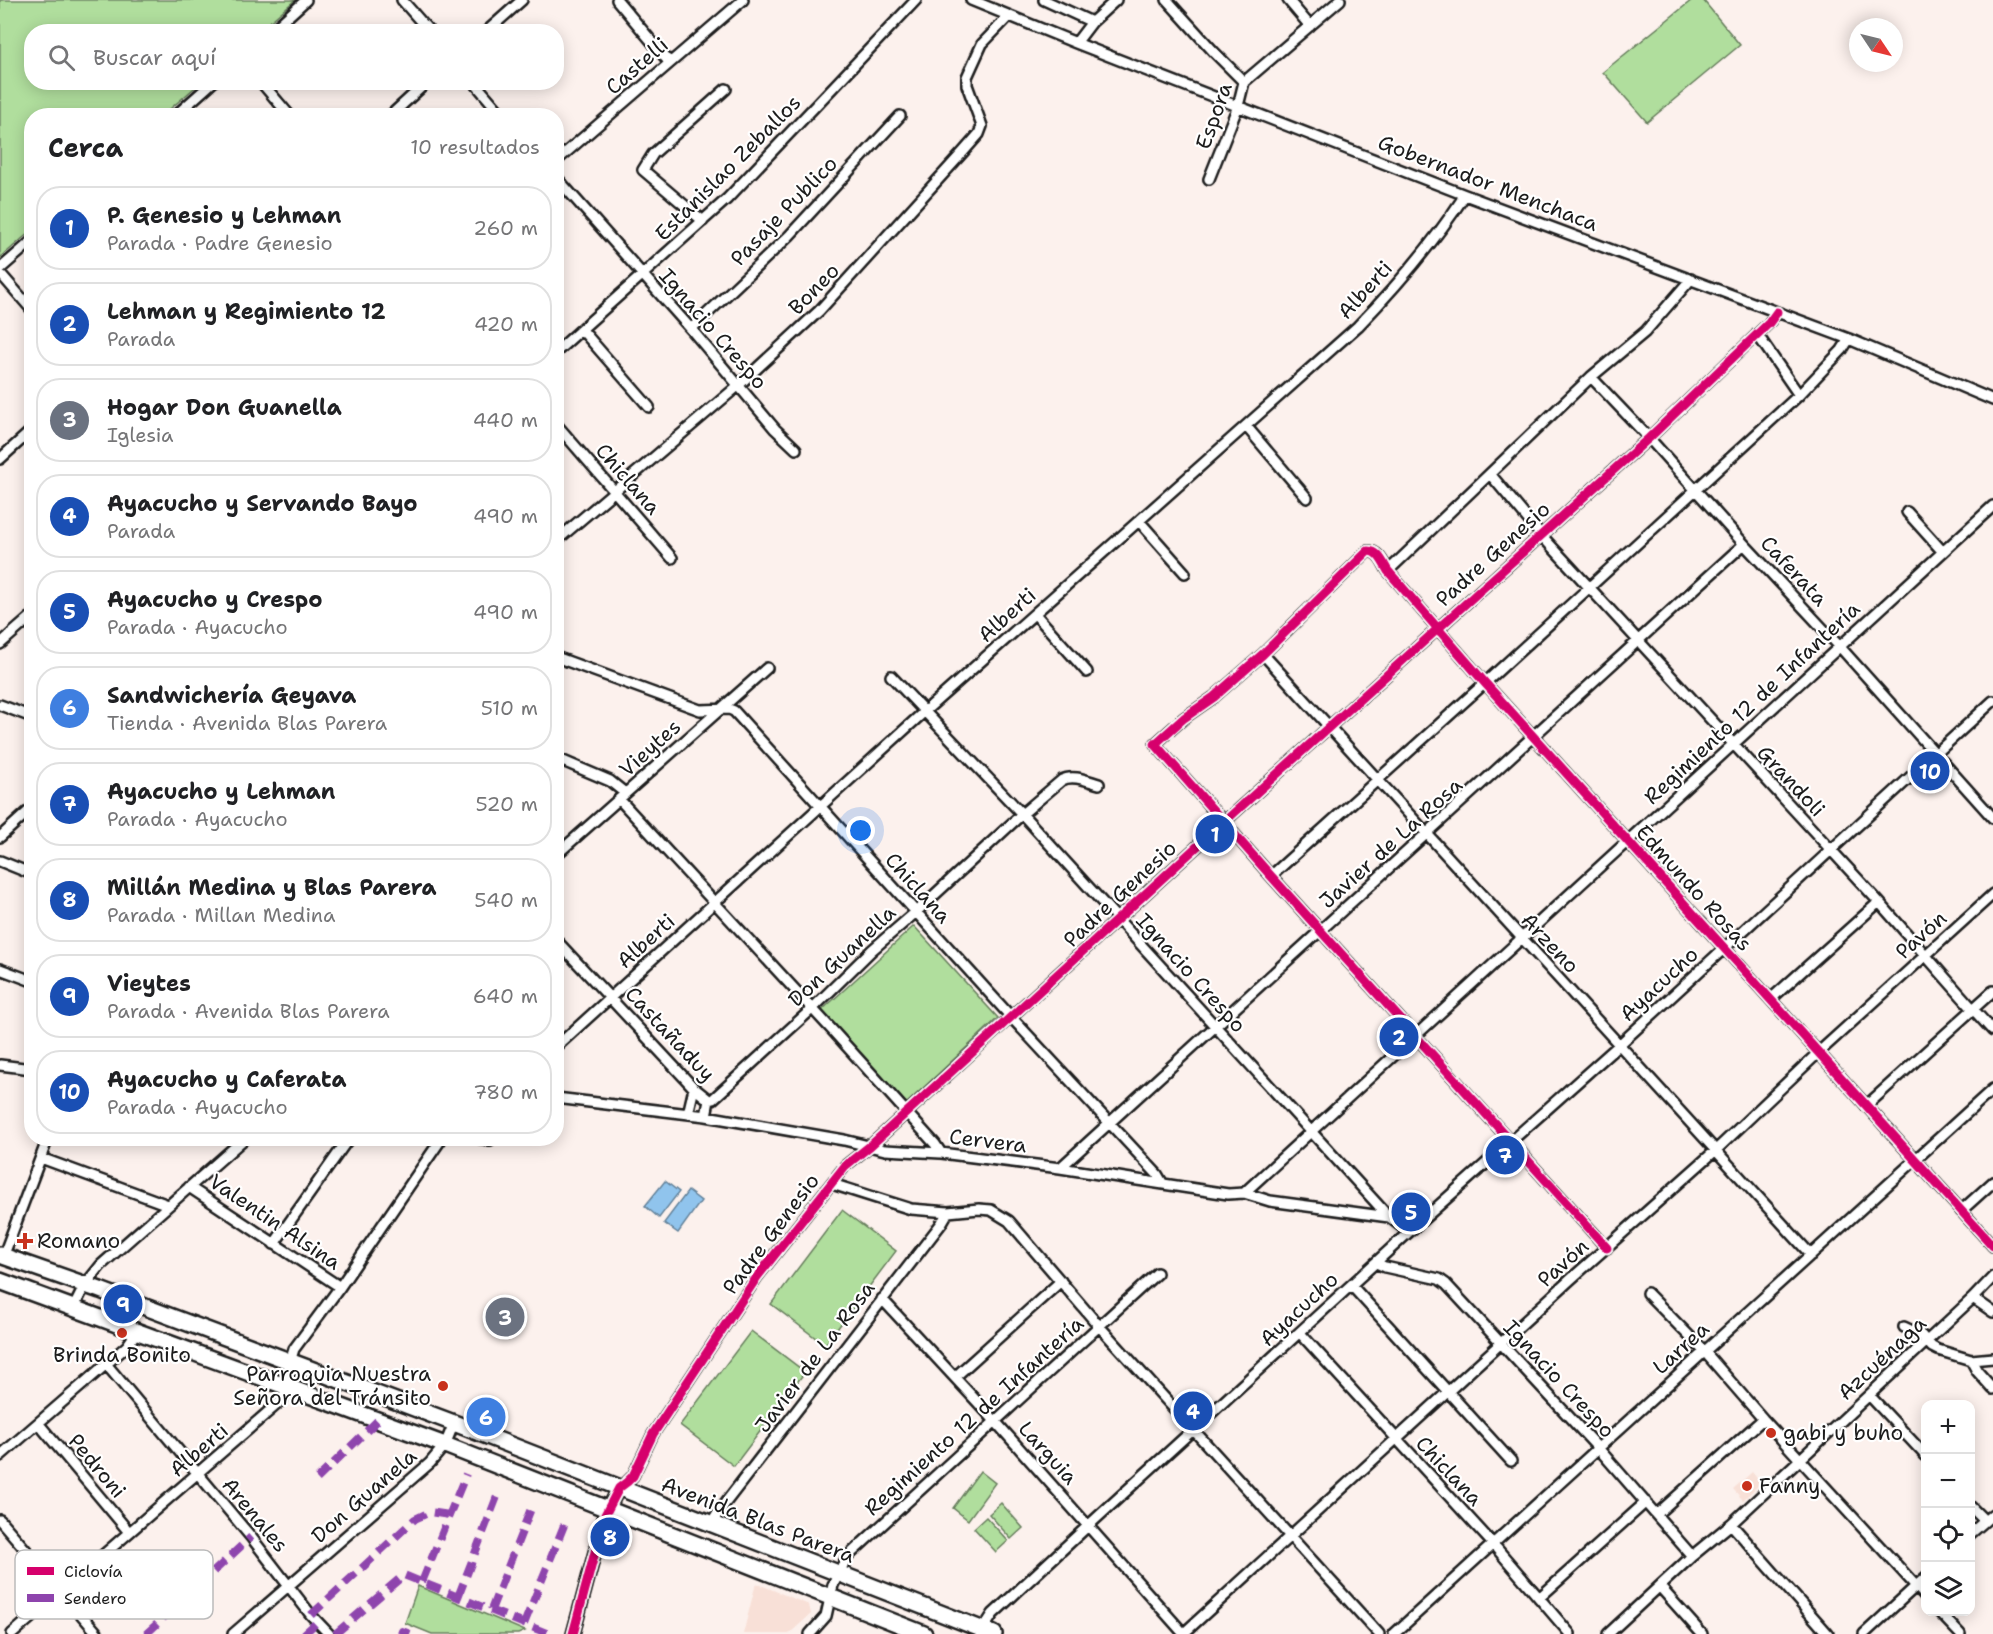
<!DOCTYPE html>
<html lang="es">
<head>
<meta charset="utf-8">
<style>
	body { margin:0; font-family:"Shantell Sans",sans-serif; background:#f2f2f2; color:#202124 }
	.controls { position:absolute; right:18px; bottom:18px; display:grid; overflow:hidden; border-radius:12px; box-shadow:0 3px 15px #0003 }
	.controls button { width:54px; height:54px; display:grid; place-items:center; padding:0; border:0; border-bottom:2px solid #e0e0e0; background:#fff; color:#202124; font:30px sans-serif }
	.compass { position:absolute; left:1849px; top:18px; width:54px; height:54px; border-radius:50%; background:#fff; box-shadow:0 3px 15px #0003; rotate:125deg }
	.you { position:absolute; left:861px; top:831px; width:21px; height:21px; margin:-15px; border:4px solid #fff; border-radius:50%; background:#1a73e8; box-shadow:0 0 0 9px #1a73e833 }
	.badge { display:grid; place-items:center; width:39px; height:39px; border-radius:50%; background:#c8321e; color:#fff; font-size:20px; font-weight:700 }
	.pin { position:absolute; translate:-50% -50%; border:3px solid #fff; box-shadow:0 2px 6px #0006 }
	.list { margin:0; padding:0; list-style:none }
	h2 { display:flex; justify-content:space-between; align-items:center; height:78px; margin:0; padding:0 24px; font-size:26px }
	h2 small { font-size:20px; font-weight:400; color:#757577 }
	.list li { display:grid; grid-template-columns:39px 1fr auto; gap:18px; align-items:center; box-sizing:border-box; height:84px; margin:0 12px 12px; padding:0 12px; border:2px solid #e0e0e0; border-radius:24px }
	.list b { display:block; font-size:22px; white-space:nowrap }
	.list p { margin:0; font-size:20px; white-space:nowrap; color:#757577 }
	.list em { font-size:20px; font-style:normal; color:#757577 }
	.icon { flex:none; width:33px; height:33px; fill:none; stroke:currentColor; stroke-width:2; stroke-linecap:round; stroke-linejoin:round }
	.map { position:relative; flex:none; width:1993px; height:1634px; overflow:hidden }
	.search { position:absolute; background:#fff; box-shadow:0 3px 15px #0003; left:24px; top:24px; width:540px; height:66px; display:flex; align-items:center; gap:15px; box-sizing:border-box; padding:0 21px; border-radius:24px; color:#757577; font-size:22px }
	.panel { position:absolute; background:#fff; box-shadow:0 3px 15px #0003; left:24px; top:108px; width:540px; height:1038px; border-radius:24px }
	.map>svg:first-child { display:block }
</style>
</head>
<body>
<div class="map">
<svg width="1993" height="1634" viewBox="0 0 1993 1634">
	<rect width="100%" height="100%" fill="#fcf1ed"/>
	<filter id="ink" filterUnits="userSpaceOnUse"><feTurbulence type="fractalNoise" baseFrequency=".0167" numOctaves="2"/><feDisplacementMap in="SourceGraphic" scale="12" xChannelSelector="R" yChannelSelector="G"/><feConvolveMatrix kernelMatrix="1 2 1 2 8 2 1 2 1" color-interpolation-filters="sRGB"/></filter>
	<g filter="url(#ink)">
		<path fill="#f8e0d7" d="M1752 1472 1761 1483 1743 1500 1733 1489Z
			M756 1583 809 1605 811 1614 789 1634H743Z"/>
		<path fill="#b0de9d" stroke="#667d5c" stroke-width="1.5" d="M0 0H295L259 31 32 32V82L200 83 163 115 32 116 31 231 0 258Z
			M1692 0H1703L1740 45 1647 122 1603 72Z
			M914 926 998 1018 906 1104 821 1011Z
			M842 1210 896 1251 825 1345 771 1304Z
			M751 1331 805 1372 734 1466 680 1425Z
			M980 1471 995 1483 968 1520 953 1508Z
			M1001 1503 1023 1528 1011 1539 989 1514Z
			M986 1517 1008 1541 996 1552 974 1528Z
			M418 1586 525 1631 518 1634H432L405 1623Z"/>
		<path fill="#90c4ed" stroke="#628199" stroke-width="1.5" d="M665 1181 679 1192 659 1218 645 1206Z
			M688 1191 701 1201 678 1233 664 1223Z"/>
		<g fill="none" stroke-linecap="round" stroke-linejoin="round">
			<defs>
				<path id="minor" d="M402 0 430 32
					M617 0 669 62
					M971 0 1076 43 1465 195 1849 339 1993 400
					M1044 0 1092 22
					M1167 0 1214 52 1244 82
					M1288 0 1310 26
					M271 32 306 0
					M486 32 522 0
					M1076 43 1092 22 1116 0
					M261 82 290 116
					M474 82 503 116
					M175 116 213 82
					M390 116 427 82
					M556 161 743 0
					M556 177 691 329 775 429 796 449
					M1209 179 1238 106 1244 82 1340 0
					M703 221 643 170 653 154 726 89
					M0 269 32 241
					M0 273 32 310
					M691 329 789 236 900 116
					M582 330 649 407
					M1757 334 1799 395
					M556 352 727 199 916 0
					M1591 377 1649 438 1744 544 1840 647 1993 818
					M556 424 672 558
					M1246 426 1307 498
					M0 459 32 430
					M1490 474 1541 535 1879 902C1917 945 1954 989 1993 1031
					M1907 512 1943 552
					M1139 521 1185 573
					M556 541 739 385 819 311 964 151 979 134 982 126 967 85V77L982 44 1009 16
					M1388 571 1591 377 1645 332 1691 279
					M1035 614 1087 672
					M0 644 32 616
					M1263 654 1811 1255
					M556 657 700 710 729 709 734 711 1012 1018 1157 1174 1163 1184
					M891 676 1022 814 1389 1217
					M0 705 32 717
					M556 758 610 781 625 793
					M619 799 833 1031 935 1144 941 1153
					M0 837 32 808
					M556 855 767 668
					M0 861 32 874
					M1271 876 1485 683 1799 395 1842 350 1849 339
					M556 940 694 1088 709 1100
					M0 969 32 981
					M1771 999 1879 902
					M556 1047 925 711 1358 326C1397 286 1434 242 1465 195
					M0 1065 32 1069
					M556 1098 706 1116 844 1140 885 1150 941 1153 1060 1168 1228 1194 1244 1193 1270 1201 1389 1217 1409 1232
					M1866 1106 1993 991
					M688 1114 694 1088
					M706 1116 709 1100 713 1099 813 1008 872 950 916 912 1022 814 1062 780C1073 774 1088 781 1099 784
					M478 1138 490 1140
					M41 1158 168 1205
					M1060 1168 1744 544
					M832 1184 911 1209 948 1212 979 1209 991 1210 1009 1221 1099 1326 1379 1634
					M189 1187 340 1287
					M1244 1193 1993 506
					M1961 1211 1993 1182
					M274 1244 349 1138
					M1607 1248 1271 876 1155 744 1184 718 1214 697 1263 654 1368 551C1379 551 1383 563 1388 571L1485 683 1993 1246
					M3 1257 48 1138
					M1376 1263 1385 1267 1439 1279 1446 1284 1598 1448 1692 1556
					M1351 1285 1511 1461
					M1647 1293 1704 1351 1763 1419 1926 1597
					M1973 1298 1993 1312
					M882 1299 995 1421 1184 1634
					M73 1309 85 1285 101 1265 245 1138
					M1904 1327 1921 1335 1932 1347 1938 1350 1971 1360 1993 1358
					M1300 1333 1493 1544 1570 1634
					M1971 1360 1977 1371 1993 1389
					M106 1364 251 1537 311 1615 329 1634
					M955 1377 1061 1281
					M1869 1395 1926 1456
					M38 1423 129 1532
					M0 1456 127 1346 138 1330
					M619 1488 627 1482 633 1476 653 1434 757 1277 845 1166 870 1146 1214 831 1649 438 1769 323 1777 312
					M1970 1506 1985 1521
					M1657 1514 1763 1419
					M0 1520 98 1634
					M1731 1524 1828 1634
					M711 1525 719 1511 941 1224 948 1212
					M1970 1534 1993 1514
					M1660 1587 1702 1634
					M1539 1598 1646 1502
					M1939 1612 1960 1634
					M12 1634 282 1400 288 1386 290 1362 294 1349 340 1287 442 1138
					M233 1634 430 1463 445 1445 454 1423
					M810 1634 826 1616 833 1585 847 1557 1157 1273
					M980 1634 993 1614 1089 1525 1409 1232 1619 1045 1993 701
					M1183 1634 1571 1279 1716 1150 1819 1052 1993 894
					M1394 1634 1993 1089
					M1608 1634 1692 1556 1731 1524 1973 1298 1993 1277
					M1864 1634 1926 1577"/>
				<path id="tertiary" d="M573 1634 605 1515 619 1488"/>
				<path id="primary" d="M0 1255 100 1290 454 1423 994 1634
					M0 1281 445 1445 924 1634"/>
			</defs>
			<use href="#minor" stroke="#1c1c1c" stroke-width="14"/>
			<use href="#tertiary" stroke="#1c1c1c" stroke-width="16"/>
			<use href="#primary" stroke="#1c1c1c" stroke-width="20"/>
			<use href="#minor" stroke="#fff" stroke-width="9"/>
			<use href="#tertiary" stroke="#fff" stroke-width="12"/>
			<use href="#primary" stroke="#fff" stroke-width="15"/>
			<path stroke="#8e44ad" stroke-width="8" stroke-dasharray="15 8" stroke-linecap="butt" d="M317 1479 378 1420
				M422 1582 466 1474
				M458 1597 498 1494
				M491 1610 532 1506
				M311 1615 415 1519 430 1512 449 1515
				M524 1624 567 1518
				M146 1634 251 1537
				M304 1634 317 1622
				M335 1634 404 1575 549 1634
				M401 1634 402 1631 410 1634"/>
			<defs>
				<path id="cycleway" d="M1607 1248 1271 876 1155 744 1184 718 1214 697 1263 654 1368 551C1379 551 1383 563 1388 571L1485 683 1993 1246
					M573 1634 605 1515 619 1488 627 1482 633 1476 653 1434 757 1277 845 1166 870 1146 1214 831 1649 438 1769 323 1777 312"/>
			</defs>
			<use href="#cycleway" stroke="#fff" stroke-width="13"/>
			<use href="#cycleway" stroke="#d6006c" stroke-width="9"/>
		</g>
	</g>
	<g fill="#c8321e" stroke="#fff" stroke-width="2">
		<path d="M22 1232h6v6h6v6h-6v6h-6v-6h-6v-6h6z"/>
		<circle cx="122" cy="1333" r="6"/>
		<circle cx="443" cy="1386" r="6"/>
		<circle cx="1771" cy="1433" r="6"/>
		<circle cx="1747" cy="1486" r="6"/>
	</g>
	<g text-anchor="middle" dominant-baseline="central" stroke-width="4.5" stroke-linejoin="round" paint-order="stroke">
		<g font-size="21" fill="#1c1c1c" stroke="#fff">
			<text transform="translate(637 66) rotate(-41)">Castelli</text>
			<text transform="translate(1214 116) rotate(-70)">Espora</text>
			<text transform="translate(728 168) rotate(-45)">Estanislao Zeballos</text>
			<text transform="translate(1488 183) rotate(21)">Gobernador Menchaca</text>
			<text transform="translate(784 211) rotate(-46)">Pasaje Publico</text>
			<text transform="translate(814 289) rotate(-46)">Boneo</text>
			<text transform="translate(1365 290) rotate(-48)">Alberti</text>
			<text transform="translate(713 329) rotate(49)">Ignacio Crespo</text>
			<text transform="translate(628 479) rotate(49)">Chiclana</text>
			<text transform="translate(1493 554) rotate(-42)">Padre Genesio</text>
			<text transform="translate(1794 571) rotate(47)">Caferata</text>
			<text transform="translate(1007 615) rotate(-42)">Alberti</text>
			<text transform="translate(1752 703) rotate(-43)">Regimiento 12 de Infantería</text>
			<text transform="translate(650 748) rotate(-42)">Vieytes</text>
			<text transform="translate(1791 781) rotate(47)">Grandoli</text>
			<text transform="translate(1391 843) rotate(-42)">Javier de La Rosa</text>
			<text transform="translate(918 888) rotate(48)">Chiclana</text>
			<text transform="translate(1694 888) rotate(48)">Edmundo Rosas</text>
			<text transform="translate(1120 894) rotate(-43)">Padre Genesio</text>
			<text transform="translate(1921 935) rotate(-42)">Pavón</text>
			<text transform="translate(646 941) rotate(-42)">Alberti</text>
			<text transform="translate(1550 943) rotate(47)">Arzeno</text>
			<text transform="translate(842 956) rotate(-43)">Don Guanella</text>
			<text transform="translate(1191 973) rotate(48)">Ignacio Crespo</text>
			<text transform="translate(1659 984) rotate(-43)">Ayacucho</text>
			<text transform="translate(670 1034) rotate(47)">Castañaduy</text>
			<text transform="translate(988 1141) rotate(7)">Cervera</text>
			<text transform="translate(275 1222) rotate(34)">Valentin Alsina</text>
			<text transform="translate(771 1234) rotate(-53)">Padre Genesio</text>
			<text transform="translate(1563 1263) rotate(-42)">Pavón</text>
			<text transform="translate(1299 1309) rotate(-43)">Ayacucho</text>
			<text transform="translate(1681 1348) rotate(-42)">Larrea</text>
			<text transform="translate(815 1357) rotate(-53)">Javier de La Rosa</text>
			<text transform="translate(1882 1358) rotate(-43)">Azcuénaga</text>
			<text transform="translate(1559 1379) rotate(47)">Ignacio Crespo</text>
			<text transform="translate(974 1416) rotate(-42)">Regimiento 12 de Infantería</text>
			<text transform="translate(199 1450) rotate(-41)">Alberti</text>
			<text transform="translate(1048 1453) rotate(48)">Larguia</text>
			<text transform="translate(97 1466) rotate(50)">Pedroni</text>
			<text transform="translate(1449 1471) rotate(47)">Chiclana</text>
			<text transform="translate(364 1496) rotate(-41)">Don Guanela</text>
			<text transform="translate(255 1515) rotate(50)">Arenales</text>
			<text transform="translate(758 1520) rotate(21)">Avenida Blas Parera</text>
		</g>
		<g font-size="21" fill="#1c1c1c" stroke="#fff" text-anchor="start">
			<text x="37" y="1241">Romano</text>
			<text x="122" y="1355" text-anchor="middle">Brinda Bonito</text>
			<text x="431" y="1374" text-anchor="end">Parroquia Nuestra<tspan x="431" dy="24">Señora del Tránsito</tspan></text>
			<text x="1783" y="1433">gabi y buho</text>
			<text x="1759" y="1486">Fanny</text>
		</g>
	</g>
	<rect x="15" y="1550" width="198" height="69" rx="9" fill="#fff" stroke="#bbb" stroke-width="1.5"/>
	<rect x="27" y="1567" width="27" height="8" fill="#d6006c"/>
	<rect x="27" y="1594" width="27" height="8" fill="#8e44ad"/>
	<g font-size="16" fill="#1c1c1c">
		<text x="64" y="1577">Ciclovía</text>
		<text x="64" y="1604">Sendero</text>
	</g>
</svg>
<div class="controls">
<button>+</button>
<button>−</button>
<button><svg class="icon" aria-label="locate" viewBox="0 0 24 24"><circle cx="12" cy="12" r="6"/><path d="M12 2v4M12 18v4M2 12h4M18 12h4"/></svg></button>
<button><svg class="icon" aria-label="layers" viewBox="0 0 24 24"><path d="M12 4l9 5-9 5-9-5zM3 14l9 5 9-5"/></svg></button>
</div>
<svg class="compass" viewBox="-18 -18 36 36"><path d="M0-13l5 13h-10z" fill="#e53935"/><path d="M0 13l5-13h-10z" fill="#757577"/></svg>
<div class="you"></div>
<div class="pin badge" style="left:1215px;top:834px;background:#1a4fb4">1</div>
<div class="pin badge" style="left:1399px;top:1037px;background:#1a4fb4">2</div>
<div class="pin badge" style="left:505px;top:1317px;background:#6b7280">3</div>
<div class="pin badge" style="left:1193px;top:1411px;background:#1a4fb4">4</div>
<div class="pin badge" style="left:1411px;top:1212px;background:#1a4fb4">5</div>
<div class="pin badge" style="left:486px;top:1417px;background:#3f7fe0">6</div>
<div class="pin badge" style="left:1505px;top:1155px;background:#1a4fb4">7</div>
<div class="pin badge" style="left:610px;top:1537px;background:#1a4fb4">8</div>
<div class="pin badge" style="left:123px;top:1304px;background:#1a4fb4">9</div>
<div class="pin badge" style="left:1930px;top:771px;background:#1a4fb4">10</div>
<div class="search"><svg class="icon" aria-label="search" viewBox="0 0 24 24"><circle cx="10" cy="10" r="6"/><path d="M15 15l6 6"/></svg>Buscar aquí</div>
<section class="panel">
<h2>Cerca<small>10 resultados</small></h2>
<ul class="list">
<li><span class="badge" style="background:#1a4fb4">1</span><div><b>P. Genesio y Lehman</b><p>Parada · Padre Genesio</p></div><em>260 m</em></li>
<li><span class="badge" style="background:#1a4fb4">2</span><div><b>Lehman y Regimiento 12</b><p>Parada</p></div><em>420 m</em></li>
<li><span class="badge" style="background:#6b7280">3</span><div><b>Hogar Don Guanella</b><p>Iglesia</p></div><em>440 m</em></li>
<li><span class="badge" style="background:#1a4fb4">4</span><div><b>Ayacucho y Servando Bayo</b><p>Parada</p></div><em>490 m</em></li>
<li><span class="badge" style="background:#1a4fb4">5</span><div><b>Ayacucho y Crespo</b><p>Parada · Ayacucho</p></div><em>490 m</em></li>
<li><span class="badge" style="background:#3f7fe0">6</span><div><b>Sandwichería Geyava</b><p>Tienda · Avenida Blas Parera</p></div><em>510 m</em></li>
<li><span class="badge" style="background:#1a4fb4">7</span><div><b>Ayacucho y Lehman</b><p>Parada · Ayacucho</p></div><em>520 m</em></li>
<li><span class="badge" style="background:#1a4fb4">8</span><div><b>Millán Medina y Blas Parera</b><p>Parada · Millan Medina</p></div><em>540 m</em></li>
<li><span class="badge" style="background:#1a4fb4">9</span><div><b>Vieytes</b><p>Parada · Avenida Blas Parera</p></div><em>640 m</em></li>
<li><span class="badge" style="background:#1a4fb4">10</span><div><b>Ayacucho y Caferata</b><p>Parada · Ayacucho</p></div><em>780 m</em></li>
</ul>
</section>
</div>
</body>
</html>
